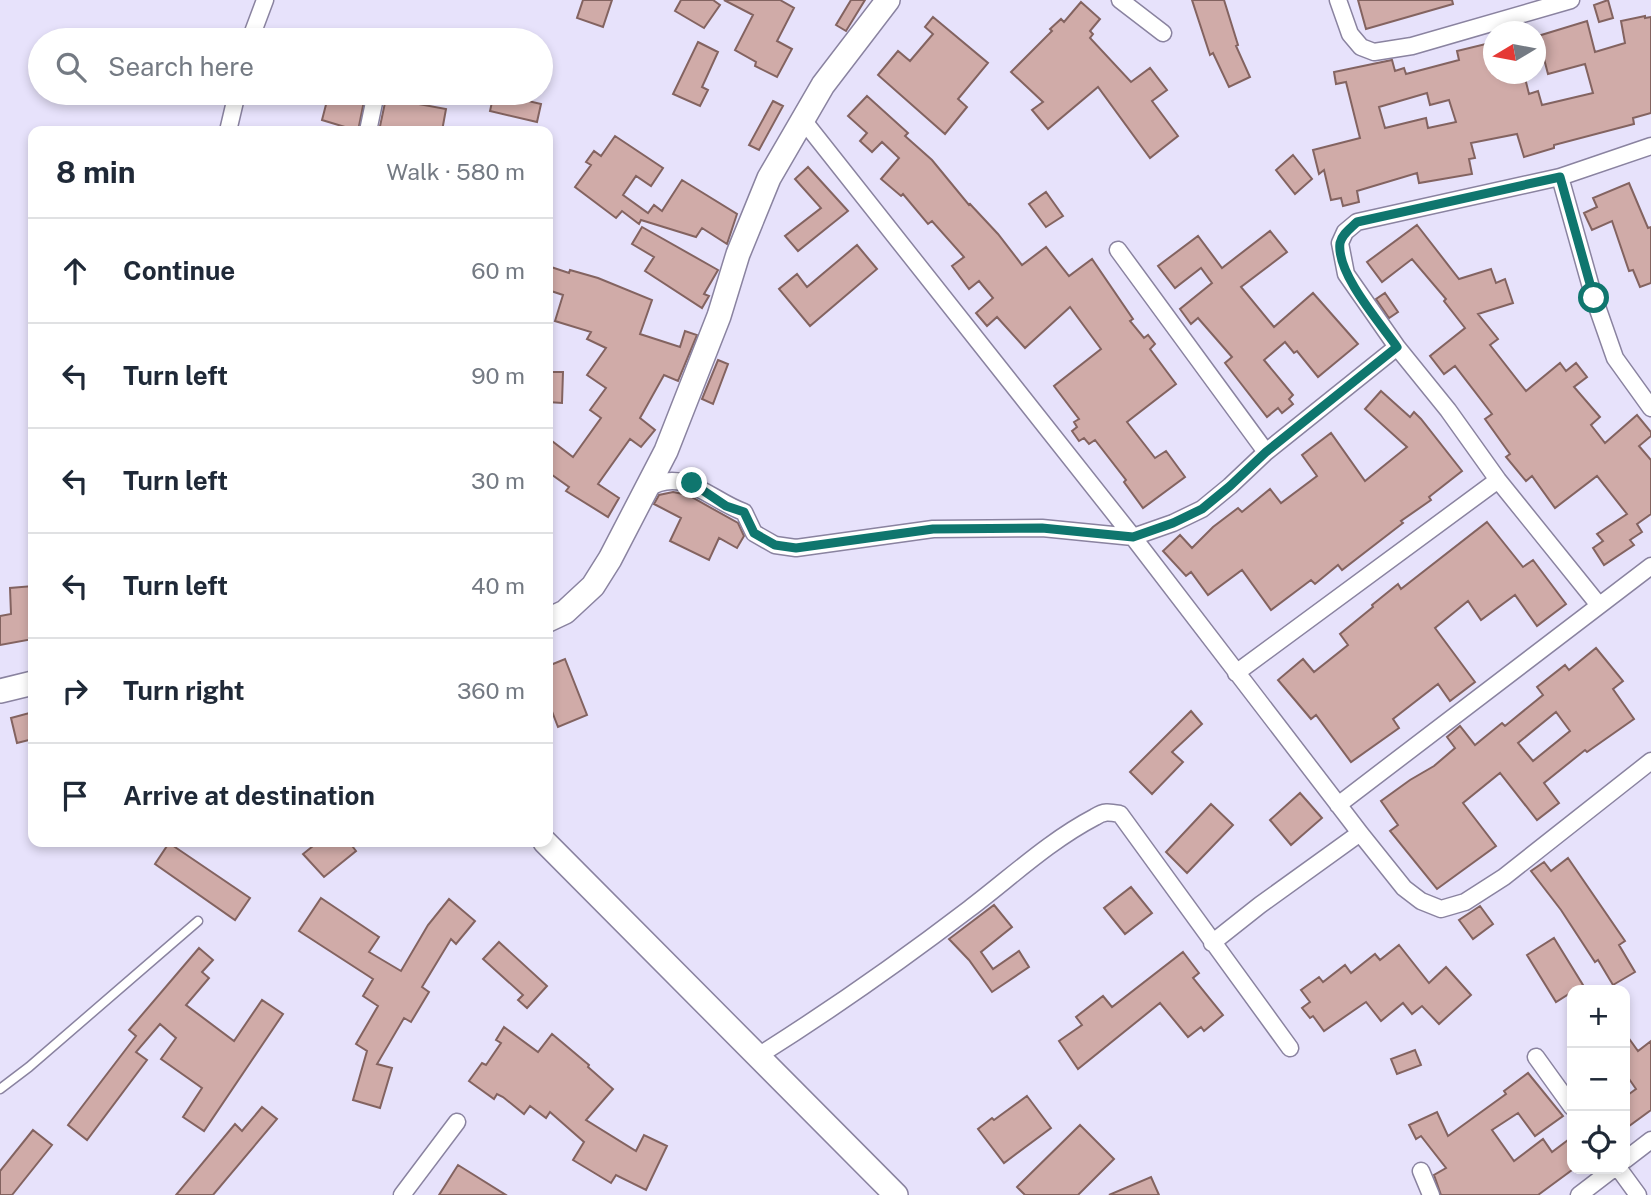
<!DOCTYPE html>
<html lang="en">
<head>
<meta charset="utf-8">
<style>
	body { margin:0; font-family:"Public Sans",sans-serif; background:#f2f2f3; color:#1f2937 }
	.controls { position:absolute; right:21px; bottom:21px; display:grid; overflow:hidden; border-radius:14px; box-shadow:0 4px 10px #0003 }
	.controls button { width:63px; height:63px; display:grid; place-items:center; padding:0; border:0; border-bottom:2px solid #e0e1e3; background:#fff; color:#1f2937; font:35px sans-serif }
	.compass { position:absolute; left:1483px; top:21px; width:63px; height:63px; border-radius:50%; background:#fff; box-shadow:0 4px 10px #0003; rotate:260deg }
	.stop { position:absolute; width:21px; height:21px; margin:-16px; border:5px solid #0f766e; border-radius:50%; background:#fff }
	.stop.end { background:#0f766e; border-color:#fff; box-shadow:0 2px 7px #0008 }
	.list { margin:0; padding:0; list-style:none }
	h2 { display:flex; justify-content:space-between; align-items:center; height:91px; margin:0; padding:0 28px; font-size:30px }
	h2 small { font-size:23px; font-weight:400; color:#747a83 }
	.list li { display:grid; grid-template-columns:46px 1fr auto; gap:21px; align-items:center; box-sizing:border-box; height:105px; padding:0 28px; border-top:2px solid #e0e1e3 }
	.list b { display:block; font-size:26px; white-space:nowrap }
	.list em { font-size:23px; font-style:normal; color:#747a83 }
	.icon { flex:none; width:38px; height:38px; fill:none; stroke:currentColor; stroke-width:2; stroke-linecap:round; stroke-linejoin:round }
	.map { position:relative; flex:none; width:1651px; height:1195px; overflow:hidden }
	.search { position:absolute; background:#fff; box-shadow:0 4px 10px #0003; left:28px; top:28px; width:525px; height:77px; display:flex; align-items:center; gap:18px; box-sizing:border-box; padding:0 24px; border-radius:38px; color:#747a83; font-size:26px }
	.panel { position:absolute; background:#fff; box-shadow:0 4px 10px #0003; left:28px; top:126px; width:525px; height:721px; border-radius:14px }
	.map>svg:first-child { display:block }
</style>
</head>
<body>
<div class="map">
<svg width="1651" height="1195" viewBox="0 0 1651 1195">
	<rect width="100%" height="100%" fill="#e7e2fb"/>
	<path fill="#d0aba8" stroke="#836360" stroke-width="2" fill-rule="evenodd" d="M583 0H612L603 27 577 18Z
		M681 0H713L720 5 704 28 675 11Z
		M724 0H780L794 8 777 41 792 49 777 77 755 66 756 62 735 50 753 15Z
		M851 0H865L846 31 836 25Z
		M1192 0H1224L1238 45 1236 46 1250 77 1229 87 1213 53 1210 55Z
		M1358 0H1452L1453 4 1366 29Z
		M1608 0 1613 18 1599 22 1594 5Z
		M1081 2 1100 19 1090 31 1093 34 1090 38 1131 82 1150 68 1167 90 1152 101 1178 136 1150 158 1098 87 1048 129 1032 110 1043 102 1011 72 1052 31 1050 29 1061 19 1064 22Z
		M1645 16V18L1651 17V113L1633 118 1634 124 1554 145V148L1524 157 1517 134 1471 143 1475 158 1469 159 1472 174 1419 183 1417 173 1357 191 1359 202 1343 206 1341 198 1331 200 1324 170 1319 174 1313 150 1360 138 1346 82 1336 84 1334 72 1392 60 1395 71 1404 68 1406 74 1459 60 1457 51 1494 42V74H1524L1529 94 1538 91 1542 105 1593 93 1585 64 1548 74 1538 36 1587 21 1595 52 1625 43 1621 21ZM1427 93 1430 105 1449 100 1456 122 1428 128 1426 118 1385 128 1379 107Z
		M933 17 988 63 958 99 967 107 945 134 878 75 898 51 910 61 933 34 925 27Z
		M698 42 718 52 702 87 708 90 700 106 673 94Z
		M329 93H351L365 96 358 131 322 120Z
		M494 93 541 104 537 122 490 111Z
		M867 96 908 133 905 136 932 160 969 205 970 204 998 234 1022 265 1046 247 1069 276 1092 259 1133 319 1130 321 1144 338 1148 335 1155 344 1150 349 1176 384 1127 422 1155 458 1166 451 1185 477 1143 508 1124 482 1126 480 1095 440 1089 444 1084 438 1079 441 1072 431 1077 427 1074 422 1079 419 1054 386 1101 349 1070 307 1025 348 997 317 987 326 976 313 993 298 979 281 969 289 952 266 964 257 932 221 928 224 903 194 901 196 881 179 899 158 882 142 872 152 860 141 867 133 848 116Z
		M386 98 446 109 442 131H379Z
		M773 101 783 106 759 150 749 145Z
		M615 136 663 168 651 186 636 176 623 195 648 213 654 205 662 211 682 180 737 214 727 244 702 228 696 237 641 220 639 224 622 211 616 218 575 187 591 165 586 162 594 151 601 156Z
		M1293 155 1312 179 1295 194 1276 170Z
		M808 167 848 211 798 251 785 236 821 208 795 179Z
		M1629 183 1648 228 1651 227V283L1640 287 1633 270 1629 271 1612 221 1592 230 1584 213 1597 207 1593 198Z
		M1046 192 1063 216 1046 227 1029 204Z
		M1417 225 1459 279 1491 269 1496 283 1505 279 1513 303 1478 314 1498 339 1490 345 1526 391 1560 363 1566 371 1576 363 1587 377 1574 387 1600 417 1591 425 1605 443 1637 415 1651 432V436L1639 446 1651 460V514L1637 524 1642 532 1630 540 1634 545 1604 565 1593 548 1603 541 1597 534 1627 514 1597 476 1555 508 1532 476 1526 481 1506 457 1510 454 1485 419 1492 414 1455 366 1444 374 1430 356 1465 328 1444 301 1446 299 1412 259 1382 282 1367 262Z
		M642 227 718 270 704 294 709 296 702 308 645 271 654 257 632 244Z
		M1270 231 1287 252 1241 287 1274 327 1313 293 1358 344 1318 377 1297 351 1294 353 1285 342 1264 360 1293 395 1289 399 1293 404 1282 413 1278 408 1267 417 1225 363 1232 357 1198 318 1191 324 1180 309 1212 283 1201 268 1175 288 1158 266 1198 236 1222 268Z
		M857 245 877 269 810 326 779 289 797 274 807 287Z
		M548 266 569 273 570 270 598 278 652 300 640 334 680 347 685 331 697 335 678 381 664 375 640 418 655 430 641 447 630 439 598 484 619 498 608 517 566 491 569 487 548 472V438L573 457 601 418 590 410 606 388 587 375 606 348 587 339 591 332 555 321 563 295 548 290Z
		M1385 293 1398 312 1389 318 1376 299Z
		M718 360 728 364 713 404 702 399Z
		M548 372H563L562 403 548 402Z
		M1381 391 1410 417 1414 412 1421 419 1462 471 1429 497 1431 500 1401 521 1403 523 1342 570 1338 565 1315 584 1311 580 1271 610 1242 570 1208 595 1191 572 1186 576 1163 551 1180 535 1192 548 1213 527 1238 508 1242 512 1270 489 1281 503 1317 476 1302 455 1331 433 1365 481 1407 447 1365 409Z
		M673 492 688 495 738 523 744 536 737 548 719 538 709 560 670 541 681 518 654 504 659 495Z
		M1487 522 1523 567 1533 560 1566 604 1537 626 1515 595 1481 620 1468 601 1435 628 1475 682 1450 701 1438 684 1393 719 1399 728 1351 762 1316 715 1311 719 1278 680 1303 659 1314 672 1348 645 1340 634 1373 607 1372 605 1398 584 1401 589Z
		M33 586V639L0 645V616L11 614 10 588Z
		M1596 648 1623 681 1613 689 1634 719 1587 752 1585 750 1544 783 1559 803 1537 820 1500 773 1463 803 1496 846 1437 889 1390 831 1398 825 1381 801 1410 780 1434 766 1455 748 1447 737 1460 726 1475 745 1502 723 1505 726 1543 695 1537 687 1565 665 1569 670ZM1556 712 1570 731 1533 761 1518 743Z
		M565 659 587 715 558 727 548 701V666Z
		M1191 711 1202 724 1172 752 1183 762 1152 794 1130 772Z
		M33 712V739L17 743 11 718Z
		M1300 793 1322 818 1291 845 1270 820Z
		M1211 804 1233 825 1187 873 1166 852Z
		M318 842H349L356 851 324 877 303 854Z
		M169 843 250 898 235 920 155 864Z
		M1568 858 1625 941 1619 945 1635 972 1613 985 1598 960 1595 962 1561 910 1531 871 1544 862 1551 871Z
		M1131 887 1152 913 1125 934 1104 908Z
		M321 898 379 937 369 952 401 971 428 925 449 899 475 921 456 944 451 939 422 987 429 992 411 1022 404 1018 377 1064 392 1068 380 1108 353 1100 367 1051 356 1044 378 1006 363 996 373 979 299 931Z
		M994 905 1012 927 981 952 993 969 1019 951 1029 967 992 992 969 960 949 939Z
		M1480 906 1493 924 1473 939 1459 920Z
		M1554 938 1583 985 1556 1002 1527 955Z
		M499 942 547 986 527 1008 518 1000 523 995 483 959Z
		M1399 945 1429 983 1446 967 1471 995 1439 1024 1422 1006 1412 1014 1403 1003 1381 1021 1366 1002 1324 1031 1313 1016 1310 1018 1302 1008 1310 1002 1301 990 1319 977 1323 982 1345 965 1351 973 1375 954 1380 960Z
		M199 948 213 960 202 972 209 978 186 1005 234 1041 262 1000 283 1014 204 1131 183 1117 202 1088 161 1059 176 1038 160 1024 136 1052 147 1060 87 1140 68 1125 136 1036 129 1030Z
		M1183 952 1199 973 1193 978 1223 1015 1204 1031 1201 1027 1188 1037 1160 1003 1078 1069 1059 1041 1082 1025 1076 1017 1103 996 1112 1007Z
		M504 1027 538 1052 552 1034 589 1065 588 1067 613 1089 586 1120 636 1151 644 1135 667 1146 646 1190 616 1175 611 1183 573 1160 584 1142 550 1112 546 1118 530 1106 524 1114 503 1097 497 1094 494 1099 469 1081 482 1063 486 1065 501 1043 496 1040Z
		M1625 1033 1638 1051 1651 1041V1110L1625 1129V1097L1636 1089 1625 1073Z
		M1415 1050 1421 1065 1397 1074 1391 1059Z
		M1528 1073 1563 1116 1535 1136 1518 1113 1492 1130 1514 1161 1543 1139 1552 1152 1572 1137V1170L1538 1195H1441L1434 1175 1446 1168 1421 1136 1416 1139 1409 1125 1437 1112 1448 1136 1506 1094 1504 1091Z
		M1027 1096 1051 1128 1004 1163 978 1129 992 1118 994 1120Z
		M262 1107 277 1119 213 1195H176L235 1124 242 1131Z
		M1080 1125 1114 1159 1078 1195H1025L1017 1187Z
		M33 1130 52 1145 12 1195H0V1171Z
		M458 1165 506 1195H439Z
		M1151 1177 1159 1195H1109Z"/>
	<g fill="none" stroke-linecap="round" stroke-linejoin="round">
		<defs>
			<path id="lane" d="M0 1089 29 1067 198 921"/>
			<path id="street" d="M1120 0 1163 33
				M1338 0 1350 34 1361 47 1374 52 1412 46 1571 0
				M250 38 277 40
				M250 40 265 0
				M803 120 1133 537 1360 833 1404 888 1421 901 1441 909 1465 902 1504 877 1651 761
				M228 131 237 93
				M368 131 376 93
				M1560 177 1594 298 1615 358 1651 408
				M1118 250 1266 452
				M647 489C683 465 711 501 744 512L754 533 775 545 796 548 933 529 1042 528 1133 537 1173 523 1202 509 1230 486 1266 452 1397 347
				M1598 604 1498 480 1448 410 1397 347 1346 274 1340 243 1345 232 1357 222 1560 177 1651 146
				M1236 673 1498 480
				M1338 805 1651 566
				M1212 943 1260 905 1360 833
				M758 1056C831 1010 901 961 969 909 1010 878 1049 841 1095 817 1104 811 1109 812 1120 814L1290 1048
				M1536 1057 1572 1107
				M1625 1160 1651 1140
				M1619 1169 1638 1195
				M1421 1171 1431 1195
				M402 1195 457 1122
				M1579 1195 1613 1169"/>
			<path id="secondary" d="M548 620 565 612 593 586 610 559 666 451 719 316 738 254 769 178 823 85 888 0
				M0 691 33 683
				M545 842 896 1195"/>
		</defs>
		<use href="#lane" stroke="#8a83a0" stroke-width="11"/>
		<use href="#street" stroke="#8a83a0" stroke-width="19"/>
		<use href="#secondary" stroke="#8a83a0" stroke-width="26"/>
		<use href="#lane" stroke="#fff" stroke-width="8"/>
		<use href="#street" stroke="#fff" stroke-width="16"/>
		<use href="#secondary" stroke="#fff" stroke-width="23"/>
	</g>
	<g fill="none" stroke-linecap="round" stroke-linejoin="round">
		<path stroke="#0f766e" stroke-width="9" d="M692 483 726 506 744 512 754 533 775 545 796 548 933 529 1042 528 1133 537 1173 523 1202 509 1230 486 1266 452 1397 347C1380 323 1336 273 1340 243 1342 234 1351 228 1357 222L1560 177 1594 298"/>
	</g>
</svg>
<div class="controls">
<button>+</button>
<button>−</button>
<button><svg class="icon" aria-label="locate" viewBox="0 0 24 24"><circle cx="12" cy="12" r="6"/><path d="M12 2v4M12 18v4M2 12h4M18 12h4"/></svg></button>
</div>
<svg class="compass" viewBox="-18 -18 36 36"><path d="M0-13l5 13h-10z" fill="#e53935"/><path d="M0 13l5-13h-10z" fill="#747a83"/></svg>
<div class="stop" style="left:1594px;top:298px"></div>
<div class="stop end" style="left:692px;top:483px"></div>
<div class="search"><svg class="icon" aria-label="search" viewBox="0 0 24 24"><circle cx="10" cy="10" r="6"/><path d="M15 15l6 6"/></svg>Search here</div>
<section class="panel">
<h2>8 min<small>Walk · 580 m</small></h2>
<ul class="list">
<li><svg class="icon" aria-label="ahead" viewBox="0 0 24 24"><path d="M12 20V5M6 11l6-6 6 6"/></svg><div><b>Continue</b></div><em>60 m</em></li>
<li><svg class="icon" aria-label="left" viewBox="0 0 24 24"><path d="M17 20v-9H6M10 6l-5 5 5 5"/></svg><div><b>Turn left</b></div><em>90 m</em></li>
<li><svg class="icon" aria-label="left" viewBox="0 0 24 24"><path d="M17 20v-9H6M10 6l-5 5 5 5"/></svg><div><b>Turn left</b></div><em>30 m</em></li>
<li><svg class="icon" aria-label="left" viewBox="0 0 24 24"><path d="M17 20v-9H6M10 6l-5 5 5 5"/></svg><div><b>Turn left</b></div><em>40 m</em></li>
<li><svg class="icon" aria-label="right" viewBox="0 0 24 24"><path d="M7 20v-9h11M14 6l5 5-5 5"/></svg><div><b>Turn right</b></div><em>360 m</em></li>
<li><svg class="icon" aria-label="arrive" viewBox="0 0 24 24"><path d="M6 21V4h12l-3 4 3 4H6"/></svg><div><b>Arrive at destination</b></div></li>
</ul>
</section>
</div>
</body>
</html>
